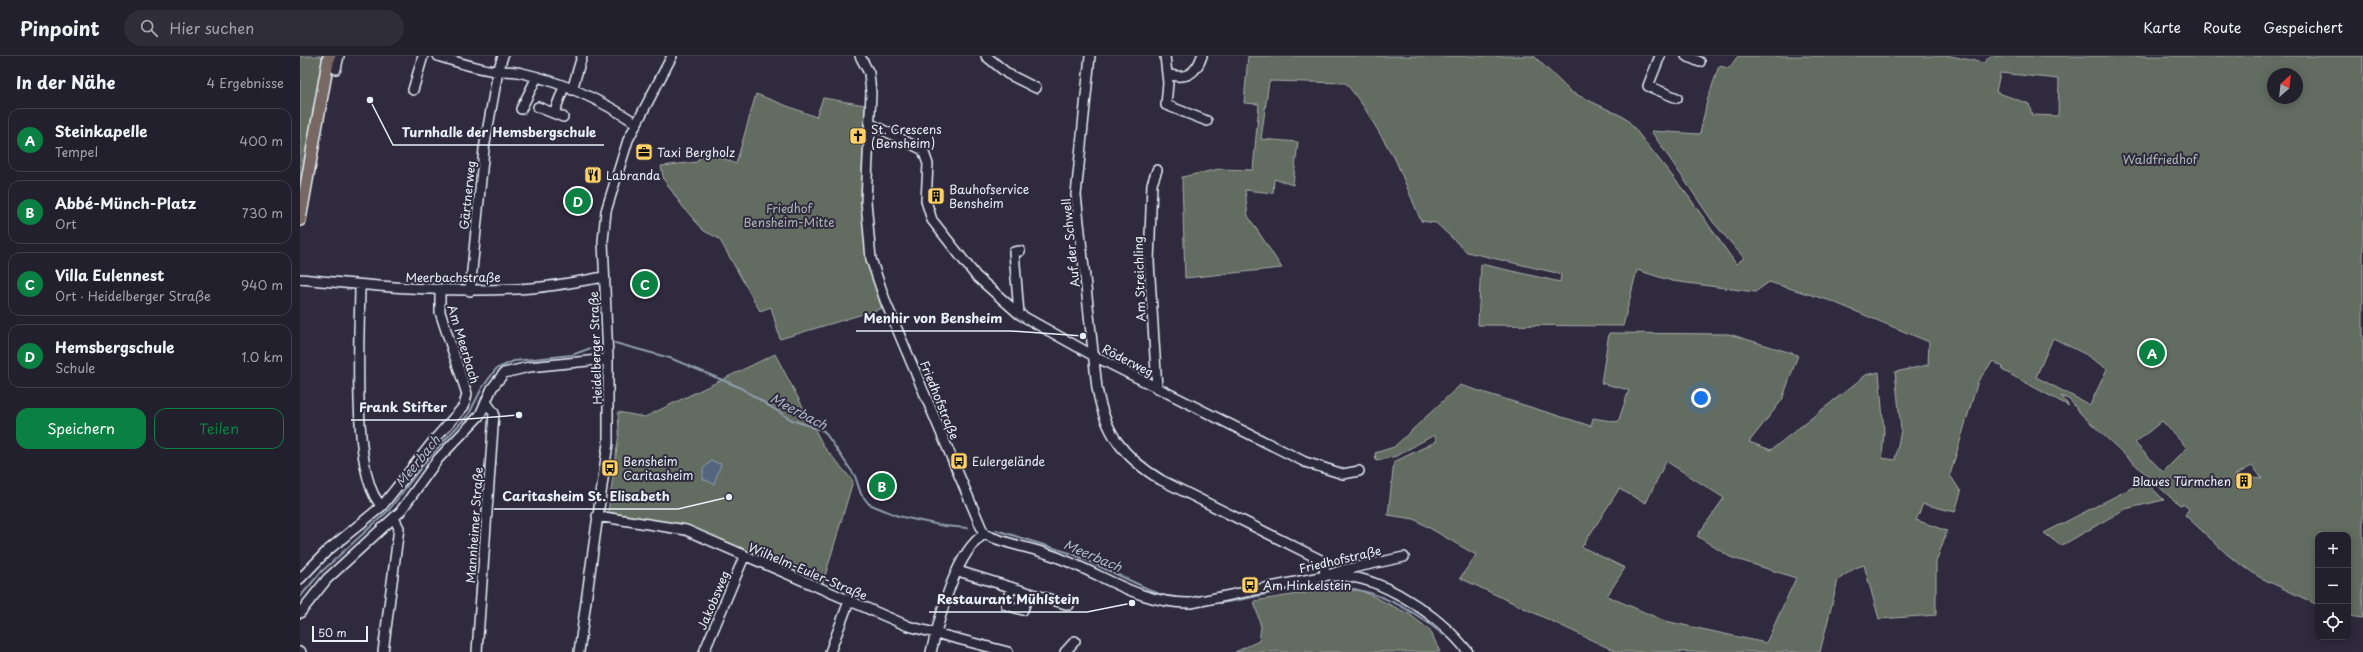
<!DOCTYPE html>
<html lang="de">
<head>
<meta charset="utf-8">
<style>
	body { margin:0; font-family:"Playpen Sans",sans-serif; background:#2f2d3a; color:#f1f3f6 }
	.controls { position:absolute; right:12px; bottom:12px; display:grid; overflow:hidden; border-radius:8px; box-shadow:0 2px 10px #0003 }
	.controls button { width:36px; height:36px; display:grid; place-items:center; padding:0; border:0; border-bottom:1px solid #403e4a; background:#23202e; color:#f1f3f6; font:20px sans-serif }
	.compass { position:absolute; left:1967px; top:12px; width:36px; height:36px; border-radius:50%; background:#23202e; box-shadow:0 2px 10px #0003; rotate:27deg }
	.scale { position:absolute; left:12px; bottom:10px; width:56px; box-sizing:border-box; padding-left:4px; border:2px solid #e8f1f8; border-top:0; font-size:11px; line-height:14px; white-space:nowrap; color:#e8f1f8; -webkit-text-stroke:3px #2f2a3d; paint-order:stroke }
	.you { position:absolute; left:1401px; top:342px; width:14px; height:14px; margin:-10px; border:3px solid #fff; border-radius:50%; background:#1a73e8; box-shadow:0 0 0 6px #1a73e833 }
	.badge { display:grid; place-items:center; width:26px; height:26px; border-radius:50%; background:#0b8043; color:#fff; font-size:13px; font-weight:700 }
	.pin { position:absolute; translate:-50% -50%; border:2px solid #fff; box-shadow:0 1px 4px #0006 }
	.list { margin:0; padding:0; list-style:none }
	h2 { display:flex; justify-content:space-between; align-items:center; height:52px; margin:0; padding:0 16px; font-size:17px }
	h2 small { font-size:13px; font-weight:400; color:#a3a3aa }
	.list li { display:grid; grid-template-columns:26px 1fr auto; gap:12px; align-items:center; box-sizing:border-box; height:64px; margin:0 8px 8px; padding:0 8px; border:1px solid #403e4a; border-radius:12px }
	.list b { display:block; font-size:15px; white-space:nowrap }
	.list p { margin:0; font-size:13px; white-space:nowrap; color:#a3a3aa }
	.list em { font-size:13px; font-style:normal; color:#a3a3aa }
	.actions { display:flex; gap:8px; padding:12px 16px }
	.actions a { flex:1; padding:9px 0; border:1px solid #0b8043; border-radius:12px; text-align:center; font-size:14px; color:#0b8043 }
	.actions .main { background:#0b8043; color:#fff }
	.icon { flex:none; width:22px; height:22px; fill:none; stroke:currentColor; stroke-width:2; stroke-linecap:round; stroke-linejoin:round }
	.map { position:relative; flex:none; width:2063px; height:596px; overflow:hidden }
	header { display:flex; align-items:center; gap:24px; box-sizing:border-box; height:56px; padding:0 20px; background:#23202e; border-bottom:1px solid #403e4a }
	header strong { font-size:19px }
	nav { display:flex; gap:22px; margin-inline-start:auto; font-size:14px }
	.search { width:280px; height:36px; background:#2f2d3a; display:flex; align-items:center; gap:10px; box-sizing:border-box; padding:0 14px; border-radius:22px; color:#a3a3aa; font-size:15px }
	main { display:flex }
	aside { flex:1; background:#23202e }
	.map>svg:first-child { display:block }
</style>
</head>
<body>
<header>
<strong>Pinpoint</strong>
<div class="search"><svg class="icon" aria-label="search" viewBox="0 0 24 24"><circle cx="10" cy="10" r="6"/><path d="M15 15l6 6"/></svg>Hier suchen</div>
<nav><a>Karte</a><a>Route</a><a>Gespeichert</a></nav>
</header>
<main>
<aside>
<h2>In der Nähe<small>4 Ergebnisse</small></h2>
<ul class="list">
<li><span class="badge">A</span><div><b>Steinkapelle</b><p>Tempel</p></div><em>400 m</em></li>
<li><span class="badge">B</span><div><b>Abbé-Münch-Platz</b><p>Ort</p></div><em>730 m</em></li>
<li><span class="badge">C</span><div><b>Villa Eulennest</b><p>Ort · Heidelberger Straße</p></div><em>940 m</em></li>
<li><span class="badge">D</span><div><b>Hemsbergschule</b><p>Schule</p></div><em>1.0 km</em></li>
</ul>
<div class="actions"><a class="main">Speichern</a><a>Teilen</a></div>
</aside>
<div class="map">
<svg width="2063" height="596" viewBox="0 0 2063 596">
	<rect width="100%" height="100%" fill="#2f2a3d"/>
	<filter id="ink" filterUnits="userSpaceOnUse"><feTurbulence type="fractalNoise" baseFrequency=".025" numOctaves="2"/><feDisplacementMap in="SourceGraphic" scale="8" xChannelSelector="R" yChannelSelector="G"/><feConvolveMatrix kernelMatrix="1 2 1 2 8 2 1 2 1" color-interpolation-filters="sRGB"/></filter>
	<g filter="url(#ink)">
		<path fill="#636c60" stroke="#a6aeac" fill-rule="evenodd" d="M0 0H22V10L0 139Z
			M948 0H1234L1271 36 1326 62 1389 141 1436 208 1444 202 1413 166 1351 75 1400 78 1407 45 1419 10 1429 12 1438 0H1651L1684 7 1690 0H2063V562L2048 560V479H2018V549L1959 521 1929 500 1885 459 1889 453 1883 448 1880 449 1870 441 1781 358 1770 344 1761 340 1769 350 1702 314 1703 311 1693 305 1678 325 1650 419 1661 436 1655 456 1623 448 1616 464 1647 475 1636 506V559L1579 563 1564 509 1555 512 1538 524 1520 596H1317L1160 522 1176 499 1114 463 1088 459 1094 406 1137 385 1134 379 1096 400 1076 405 1075 397 1094 391 1160 329 1291 370 1293 362 1318 366 1329 334 1301 327 1309 277 1429 278 1498 299 1482 344 1449 386 1471 394 1566 319 1579 316 1584 375 1582 402 1595 404 1601 374 1595 316 1628 309 1629 286 1531 245 1469 226 1455 236 1372 225 1337 214 1323 270 1178 269 1181 208 1260 226 1261 218 1167 196 1136 167 1121 165 1096 105 1064 51 1046 27 969 25 961 83 998 86 993 129 974 123 973 137 945 134 948 160 982 212 885 222 882 121 919 113 953 114 959 48 944 47ZM1700 17 1759 23 1758 60 1732 59 1729 48 1696 36ZM1973 18H1997V42H1973ZM1753 282 1785 298 1807 313 1790 349 1736 321ZM1862 365 1887 392 1863 416 1835 387ZM1366 405 1424 442 1397 480 1430 501 1496 522 1466 587 1365 565 1307 540 1325 512 1282 491 1319 433 1346 447ZM1952 410 1962 422 1953 421 1944 428 1935 419Z
			M456 38 516 61 523 42 565 49 562 138 565 187 583 252 480 283 471 251 460 255 421 186 418 182 404 175 383 151 364 124 361 110 397 106 404 93 436 108Z
			M475 298 524 391 553 425 523 527 387 469 308 456 319 377 318 356 345 361Z
			M1845 425 1864 444 1825 453 1761 490 1744 477Z
			M1060 534 1109 558 1130 574 1140 596H935L959 585 961 571 954 545 1017 535Z"/>
		<path fill="#53667e" stroke="#8f9eaf" d="M411 405 421 408 414 428 403 423V413Z"/>
		<g fill="none" stroke-linecap="round" stroke-linejoin="round">
			<path stroke="#8f9eaf" stroke-width="2" d="M315 287 370 302 439 331 492 364 524 375 555 420 561 438 569 448 598 460 644 470 668 472
				M696 474 773 498 859 538
				M0 541 20 517 89 454 129 401 169 358 182 332 196 313 214 305 272 299 299 289
				M920 547C954 543 989 530 1022 530 1068 529 1110 551 1144 579L1145 577"/>
			<defs>
				<path id="minor" d="M138 0C157 6 177 13 197 15 206 15 213 15 222 17 262 26 302 45 336 67
					M560 0 569 17 571 37 566 145 571 203 586 247 684 478C705 488 729 491 751 499 801 516 837 548 891 547L1025 520 1043 514 1104 501
					M686 0 708 18 736 32
					M790 0 776 139 797 332C805 377 823 401 861 424L1019 503 1024 510 1025 520
					M865 0 868 27 866 49 907 65
					M1360 0 1348 30 1377 42
					M1386 0 1400 6
					M36 13 39 0
					M867 18C886 24 896 18 902 0
					M113 34 123 0
					M272 34 282 0
					M238 51 263 61
					M221 53 237 21
					M254 57 264 31
					M569 67 623 94 628 108 626 145 632 164 676 220 719 258 794 300 1005 406 1043 418 1059 415
					M0 223C77 230 154 238 232 232 256 230 280 225 304 221
					M60 229C60 273 50 423 82 450
					M170 235 184 93 198 15 203 0
					M719 258 714 196 720 195
					M857 332 849 206 852 128 857 114
					M297 460 386 474 608 570 708 596
					M658 515 769 549
					M1033 520C1079 517 1141 561 1168 596
					M0 523 27 495 82 450 135 383 164 350 167 338 140 256V233
					M711 531 706 549 723 554 729 537
					M0 557 27 523 100 456 138 403 180 359 192 332 204 317 229 311 308 303
					M0 596H1
					M83 596 99 472 94 462
					M177 596 194 357 186 346
					M279 596 308 387V303L303 185 306 155 328 84 372 0
					M404 596 444 501
					M530 596 549 545
					M631 596C640 562 654 499 684 478
					M765 596 775 585"/>
				<path id="major" d="M0 164 29 0"/>
			</defs>
			<use href="#minor" stroke="#e8f1f8" stroke-width="12"/>
			<use href="#major" stroke="#e8f1f8" stroke-width="14"/>
			<use href="#minor" stroke="#2f2a3d" stroke-width="9"/>
			<use href="#major" stroke="#776864" stroke-width="11"/>
		</g>
	</g>
	<defs>
		<symbol id="church-square" viewBox="-11 -11 22 22"><rect x="-9" y="-9" width="18" height="18" rx="4" fill="#ffd166" stroke="#2f2a3d"/><path d="M-1.2-6h2.4v3.5h3.3v2.4h-3.3V6h-2.4V-.1h-3.3v-2.4h3.3Z" fill="#111"/></symbol>
		<symbol id="office-square" viewBox="-11 -11 22 22"><rect x="-9" y="-9" width="18" height="18" rx="4" fill="#ffd166" stroke="#2f2a3d"/><path d="M-6-3h4V-5.5h4V-3h4V5H-6ZM-1-4.5V-3h2v-1.5ZM-6 0V1H6V0Z" fill="#111"/></symbol>
		<symbol id="restaurant-square" viewBox="-11 -11 22 22"><rect x="-9" y="-9" width="18" height="18" rx="4" fill="#ffd166" stroke="#2f2a3d"/><path d="M-5-6h1v4h1v-4h1v4h1v-4h1v5L-1.5 .5V6h-2V.5L-5-1ZM5-6V6H3V1.5H1.5Q1.5-4 5-6Z" fill="#111"/></symbol>
		<symbol id="building-square" viewBox="-11 -11 22 22"><rect x="-9" y="-9" width="18" height="18" rx="4" fill="#ffd166" stroke="#2f2a3d"/><path d="M-4-6H4V6H1V3H-1V6H-4ZM-2.5-4.3h1.7v1.8h-1.7ZM.8-4.3h1.7v1.8H.8ZM-2.5-1h1.7V.8h-1.7ZM.8-1h1.7V.8H.8Z" fill="#111"/></symbol>
		<symbol id="bus-square" viewBox="-11 -11 22 22"><rect x="-9" y="-9" width="18" height="18" rx="4" fill="#ffd166" stroke="#2f2a3d"/><path d="M-5-6H5V4H4V6H2V4H-2V6H-4V4H-5ZM-3.5-4V0h7V-4ZM-3.5 1.2v1.5H-2V1.2ZM2 1.2v1.5H3.5V1.2Z" fill="#111"/></symbol>
	</defs>
	<g fill-rule="evenodd">
		<use href="#church-square" x="548" y="70" width="20" height="20"/>
		<use href="#office-square" x="334" y="86" width="20" height="20"/>
		<use href="#restaurant-square" x="283" y="109" width="20" height="20"/>
		<use href="#building-square" x="626" y="130" width="20" height="20"/>
		<use href="#bus-square" x="649" y="395" width="20" height="20"/>
		<use href="#bus-square" x="300" y="402" width="20" height="20"/>
		<use href="#building-square" x="1934" y="415" width="20" height="20"/>
		<use href="#bus-square" x="940" y="519" width="20" height="20"/>
	</g>
	<g text-anchor="middle" dominant-baseline="central" stroke-width="4" stroke-linejoin="round" paint-order="stroke">
		<g font-size="12" fill="#e8f1f8" stroke="#2f2a3d" text-anchor="start">
			<text x="571" y="73">St. Crescens<tspan x="571" dy="14">(Bensheim)</tspan></text>
			<text x="357" y="96">Taxi Bergholz</text>
			<text x="306" y="119">Labranda</text>
			<text x="649" y="133">Bauhofservice<tspan x="649" dy="14">Bensheim</tspan></text>
			<text x="323" y="405">Bensheim<tspan x="323" dy="14">Caritasheim</tspan></text>
			<text x="672" y="405">Eulergelände</text>
			<text x="1931" y="425" text-anchor="end">Blaues Türmchen</text>
			<text x="963" y="529">Am Hinkelstein</text>
		</g>
		<g font-size="12" fill="#acb5b4" stroke="#2f2a3d">
			<text x="1860" y="103">Waldfriedhof</text>
			<text x="489" y="152">Friedhof<tspan x="489" dy="14">Bensheim-Mitte</tspan></text>
		</g>
		<g font-size="12" fill="#e8f1f8" stroke="#2f2a3d">
			<text transform="translate(167 139) rotate(-84)">Gärtnerweg</text>
			<text transform="translate(770 187) rotate(-96)">Auf der Schwell</text>
			<text x="153" y="221">Meerbachstraße</text>
			<text transform="translate(839 223) rotate(-92)">Am Streichling</text>
			<text transform="translate(164 288) rotate(73)">Am Meerbach</text>
			<text transform="translate(295 292) rotate(-92)">Heidelberger Straße</text>
			<text transform="translate(828 304) rotate(27)">Röderweg</text>
			<text transform="translate(640 344) rotate(68)">Friedhofstraße</text>
			<text transform="translate(174 469) rotate(-86)">Mannheimer Straße</text>
			<text transform="translate(1040 503) rotate(-13)">Friedhofstraße</text>
			<text transform="translate(508 515) rotate(23)">Wilhelm-Euler-Straße</text>
			<text transform="translate(413 544) rotate(-67)">Jakobsweg</text>
		</g>
		<g font-size="13" font-style="italic" fill="#acb9c7" stroke="#2f2a3d">
			<text transform="translate(499 355) rotate(28)">Meerbach</text>
			<text transform="translate(117 405) rotate(-51)">Meerbach</text>
			<text transform="translate(793 499) rotate(23)">Meerbach</text>
		</g>
	</g>
	<path fill="none" stroke="#e8f1f8" stroke-width="1.5" d="M70 44L93 89H304M783 280L711 275H556M219 359L155 364H51M429 441L378 453H194M832 547L787 556H629"/>
	<g fill="#e8f1f8" stroke="#2f2a3d" stroke-width="1.5">
		<circle cx="70" cy="44" r="4"/>
		<circle cx="783" cy="280" r="4"/>
		<circle cx="219" cy="359" r="4"/>
		<circle cx="429" cy="441" r="4"/>
		<circle cx="832" cy="547" r="4"/>
	</g>
	<g font-size="13" text-anchor="middle" font-weight="bold" fill="#e8f1f8" stroke="#2f2a3d" stroke-width="4" stroke-linejoin="round" paint-order="stroke">
		<text x="199" y="81">Turnhalle der Hemsbergschule</text>
		<text x="633" y="267">Menhir von Bensheim</text>
		<text x="103" y="356">Frank Stifter</text>
		<text x="286" y="445">Caritasheim St. Elisabeth</text>
		<text x="708" y="548">Restaurant Mühlstein</text>
	</g>
</svg>
<div class="controls">
<button>+</button>
<button>−</button>
<button><svg class="icon" aria-label="locate" viewBox="0 0 24 24"><circle cx="12" cy="12" r="6"/><path d="M12 2v4M12 18v4M2 12h4M18 12h4"/></svg></button>
</div>
<svg class="compass" viewBox="-18 -18 36 36"><path d="M0-13l5 13h-10z" fill="#e53935"/><path d="M0 13l5-13h-10z" fill="#a3a3aa"/></svg>
<div class="scale">50 m</div>
<div class="you"></div>
<div class="pin badge" style="left:1852px;top:297px">A</div>
<div class="pin badge" style="left:582px;top:430px">B</div>
<div class="pin badge" style="left:345px;top:228px">C</div>
<div class="pin badge" style="left:278px;top:145px">D</div>
</div>
</main>
</body>
</html>
